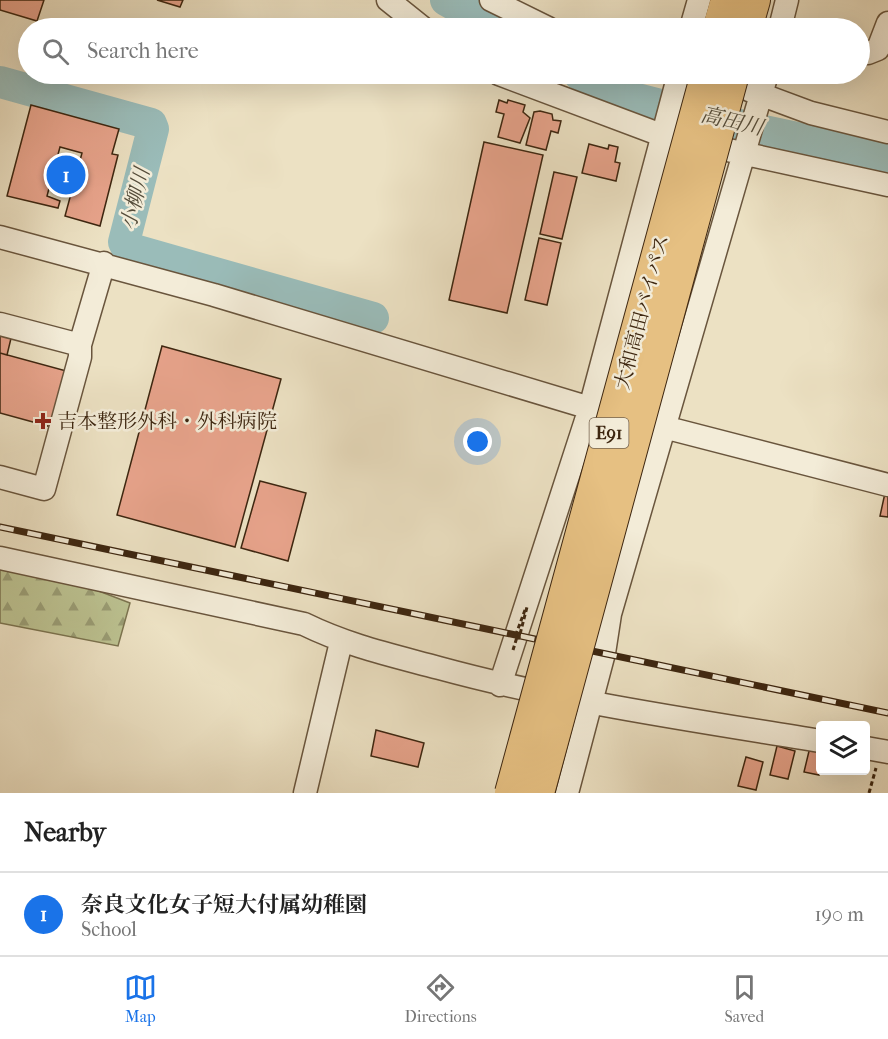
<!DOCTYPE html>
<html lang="en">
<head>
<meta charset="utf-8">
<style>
	body { margin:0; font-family:"IM FELL French Canon","Noto Serif JP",serif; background:#f2f2f2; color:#222 }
	.controls { position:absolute; right:18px; bottom:18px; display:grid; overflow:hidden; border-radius:6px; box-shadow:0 6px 24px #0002 }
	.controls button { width:54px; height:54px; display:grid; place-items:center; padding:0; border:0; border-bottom:2px solid #e0e0e0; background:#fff; color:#222; font:30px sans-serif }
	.you { position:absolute; left:478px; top:442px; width:21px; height:21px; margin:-15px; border:4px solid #fff; border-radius:50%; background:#1a73e8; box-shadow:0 0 0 9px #1a73e833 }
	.badge { display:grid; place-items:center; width:39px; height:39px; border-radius:50%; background:#1a73e8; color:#fff; font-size:20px; font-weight:700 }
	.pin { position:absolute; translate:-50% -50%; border:3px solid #fff; box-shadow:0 2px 6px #0006 }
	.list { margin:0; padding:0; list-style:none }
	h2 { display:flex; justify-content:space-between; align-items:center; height:78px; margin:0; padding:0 24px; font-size:26px }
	h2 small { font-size:20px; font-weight:400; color:#767676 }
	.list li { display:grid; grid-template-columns:39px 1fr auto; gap:18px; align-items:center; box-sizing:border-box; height:84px; padding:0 24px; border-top:2px solid #e0e0e0 }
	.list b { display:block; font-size:22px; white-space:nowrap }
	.list p { margin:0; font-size:20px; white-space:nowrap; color:#767676 }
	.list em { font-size:20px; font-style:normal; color:#767676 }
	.icon { flex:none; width:33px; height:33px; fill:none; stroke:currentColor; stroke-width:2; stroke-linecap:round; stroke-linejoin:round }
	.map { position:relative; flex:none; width:888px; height:793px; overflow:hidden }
	.search { position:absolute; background:#fff; box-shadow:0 6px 24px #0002; left:18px; right:18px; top:18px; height:66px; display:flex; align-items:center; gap:15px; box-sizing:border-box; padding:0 21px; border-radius:33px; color:#767676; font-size:22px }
	.sheet { height:162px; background:#fff }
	nav { display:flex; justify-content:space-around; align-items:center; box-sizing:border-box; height:84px; border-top:2px solid #e0e0e0; background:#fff; font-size:16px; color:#767676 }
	nav a { display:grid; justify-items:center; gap:3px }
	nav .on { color:#1a73e8 }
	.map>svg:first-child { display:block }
</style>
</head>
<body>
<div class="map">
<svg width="888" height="793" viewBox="0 0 888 793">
	<defs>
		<pattern id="forest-firs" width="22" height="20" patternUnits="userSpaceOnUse" patternTransform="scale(1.5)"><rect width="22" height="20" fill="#bcc291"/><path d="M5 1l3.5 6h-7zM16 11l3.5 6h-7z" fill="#9a9d75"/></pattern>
	</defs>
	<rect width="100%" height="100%" fill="#ece1c3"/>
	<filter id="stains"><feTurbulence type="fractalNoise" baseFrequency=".00333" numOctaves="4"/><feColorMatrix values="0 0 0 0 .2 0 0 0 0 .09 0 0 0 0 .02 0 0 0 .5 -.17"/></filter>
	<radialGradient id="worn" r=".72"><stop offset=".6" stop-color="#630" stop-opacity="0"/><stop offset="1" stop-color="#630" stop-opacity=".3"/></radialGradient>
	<path fill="url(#forest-firs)" stroke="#7c7450" stroke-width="1.5" d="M0 569 91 588 130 603 118 646 0 623Z"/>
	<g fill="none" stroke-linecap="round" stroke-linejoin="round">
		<path stroke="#9abcb9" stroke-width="32" d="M446 0 496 28
			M579 74 637 99 759 130 888 157
			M0 82 151 124 153 129 124 242 127 248 373 318"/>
	</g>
	<path fill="#e7a38b" stroke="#3d2610" stroke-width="1.5" d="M0 0H44L37 21 0 10Z
		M157 0H183L180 7Z
		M499 100 507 103 508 100 525 105 523 112 530 118 520 143 498 137 504 114 496 112Z
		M31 105 119 129 112 154 118 155 100 226 65 216 82 153 60 147 47 196 60 201 58 208 7 196Z
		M540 111 552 114 553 120 561 121 558 133 551 131 546 150 526 145 534 112Z
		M484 142 543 155 507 313 449 300Z
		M589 144 608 149 609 145 618 147 615 162 620 163 616 181 582 173Z
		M554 172 577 177 562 239 540 234Z
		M539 238 561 243 547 305 525 300Z
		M0 327 13 330 7 355 0 353Z
		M162 346 281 379 235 547 117 515Z
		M0 353 70 372 55 428 0 413Z
		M260 481 306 493 288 561 241 548Z
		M885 493 888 494V517L880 516Z
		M376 730 424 743 418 767 371 756Z
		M777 746 795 751 788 779 770 775Z
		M810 747 820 749 819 775 804 772Z
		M746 757 763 762 756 790 738 786Z"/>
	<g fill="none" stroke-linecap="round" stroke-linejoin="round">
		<defs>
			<path id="minor" d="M388 0 423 28
				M491 0 548 28
				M691 28 699 0
				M780 28 787 0
				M860 51 868 53 878 49 888 23
				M499 74 664 136 888 185
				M749 90 811 113 888 132
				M0 237 214 295 590 408 888 485
				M0 324 80 345 104 263
				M0 477 44 489 80 357V345
				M0 558 304 624C349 646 391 655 439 668 564 702 692 720 820 741
				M500 685 590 408 679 74
				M866 748 888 752
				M305 793 341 642
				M567 793 604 653 610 614 767 74"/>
			<path id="highway" d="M719 28 727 0
				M746 28 754 0"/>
		</defs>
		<use href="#minor" stroke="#69553d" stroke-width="25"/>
		<use href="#highway" stroke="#3d2610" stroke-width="34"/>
		<path stroke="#3d2610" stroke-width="3" stroke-dasharray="4.5 3" stroke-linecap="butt" d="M869 793 876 768"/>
		<use href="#minor" stroke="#f3ecd8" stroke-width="22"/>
		<use href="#highway" stroke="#e6c082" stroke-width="32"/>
		<defs>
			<path id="rail" d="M0 527 888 713"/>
		</defs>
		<use href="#rail" stroke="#3d2610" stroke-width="7"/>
		<use href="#rail" stroke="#f3ecd8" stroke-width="4.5" stroke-dasharray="14" stroke-linecap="butt"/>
		<defs>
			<path id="highway-bridge" d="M511 793 707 74
				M538 793 733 74"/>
		</defs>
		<use href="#highway-bridge" stroke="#3d2610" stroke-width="34" stroke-linecap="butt"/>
		<path stroke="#3d2610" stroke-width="3" stroke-dasharray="4.5 3" stroke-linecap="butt" d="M525 610 515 637 519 638 527 607
			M513 650 517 637"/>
		<use href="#highway-bridge" stroke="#e6c082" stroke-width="32"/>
	</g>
	<path fill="#8f2418" stroke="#f3ecd8" stroke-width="2" d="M40 412h6v6h6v6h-6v6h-6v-6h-6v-6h6z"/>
	<g text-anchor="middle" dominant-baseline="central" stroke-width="5" stroke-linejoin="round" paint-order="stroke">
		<rect fill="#f3ecd8" stroke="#74614c" stroke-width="1.5" x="589.5" y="418" width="39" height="30" rx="4.5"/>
		<g font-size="18" font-weight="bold" fill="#3d2610">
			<text x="609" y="433">E91</text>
		</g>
		<g font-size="20" fill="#3d2610" stroke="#f3ecd8">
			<text transform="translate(642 312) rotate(-75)">大和高田バイパス</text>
		</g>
		<g font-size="20" fill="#3d2610" stroke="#f3ecd8" text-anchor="start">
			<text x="57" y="421">吉本整形外科・外科病院</text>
		</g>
		<g font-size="21" font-style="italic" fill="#544c3a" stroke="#f3ecd8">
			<text transform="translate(732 121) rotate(13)">高田川</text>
			<text transform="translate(135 199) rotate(-76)">小柳川</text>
		</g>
	</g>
	<rect width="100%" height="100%" filter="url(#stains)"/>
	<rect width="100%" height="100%" fill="url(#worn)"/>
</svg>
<div class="controls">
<button><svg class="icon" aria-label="layers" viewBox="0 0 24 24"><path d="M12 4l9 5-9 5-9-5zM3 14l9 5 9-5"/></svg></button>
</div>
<div class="you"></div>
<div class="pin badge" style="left:66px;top:175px">1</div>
<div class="search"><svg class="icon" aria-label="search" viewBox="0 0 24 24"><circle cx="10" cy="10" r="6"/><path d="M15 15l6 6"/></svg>Search here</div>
</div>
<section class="sheet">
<h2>Nearby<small></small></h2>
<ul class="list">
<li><span class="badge">1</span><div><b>奈良文化女子短大付属幼稚園</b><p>School</p></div><em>190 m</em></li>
</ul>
</section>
<nav>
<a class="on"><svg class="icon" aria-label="map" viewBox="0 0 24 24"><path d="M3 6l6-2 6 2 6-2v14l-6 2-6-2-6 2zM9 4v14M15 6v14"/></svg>Map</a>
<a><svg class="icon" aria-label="directions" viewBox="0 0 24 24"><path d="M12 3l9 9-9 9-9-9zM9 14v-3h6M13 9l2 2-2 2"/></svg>Directions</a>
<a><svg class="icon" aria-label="saved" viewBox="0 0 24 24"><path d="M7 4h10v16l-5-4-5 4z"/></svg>Saved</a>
</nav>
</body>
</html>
